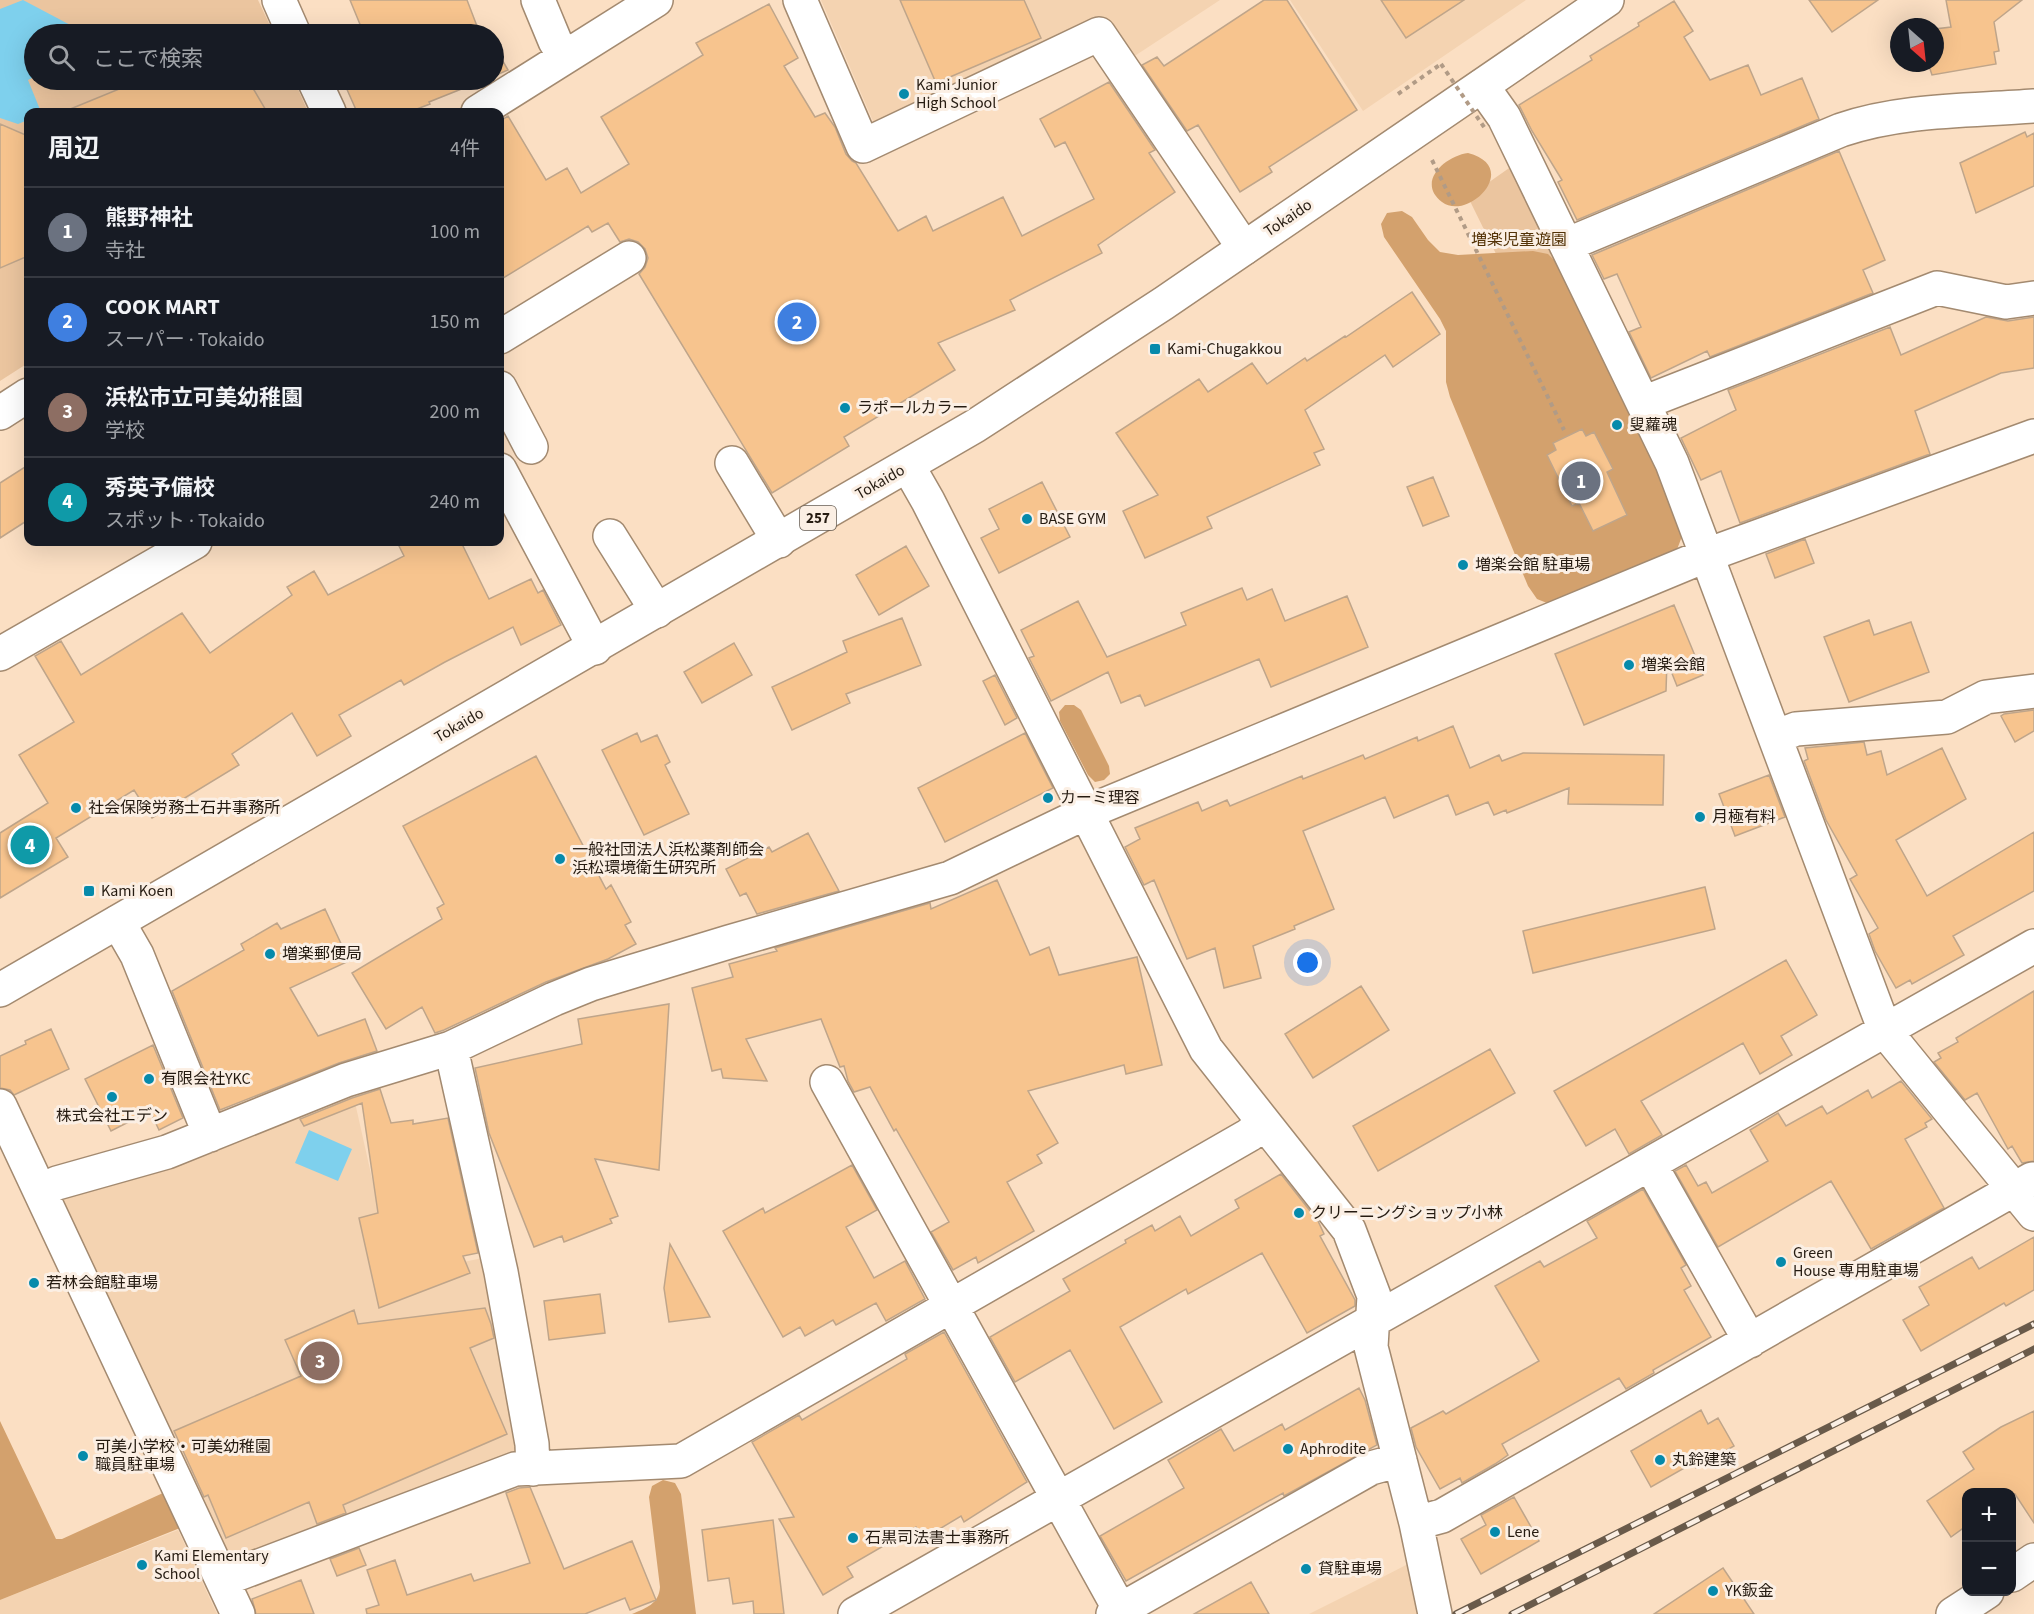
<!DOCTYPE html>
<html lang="ja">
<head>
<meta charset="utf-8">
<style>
	body { margin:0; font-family:"Source Sans 3","Noto Sans JP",sans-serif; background:#20242c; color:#f1f3f6 }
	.controls { position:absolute; right:18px; bottom:18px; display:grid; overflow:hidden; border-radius:12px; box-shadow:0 6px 24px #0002 }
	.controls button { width:54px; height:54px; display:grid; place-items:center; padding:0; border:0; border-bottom:2px solid #363941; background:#171b24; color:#f1f3f6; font:30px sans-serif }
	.compass { position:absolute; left:1890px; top:18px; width:54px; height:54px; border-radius:50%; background:#171b24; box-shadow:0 6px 24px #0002; rotate:153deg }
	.you { position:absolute; left:1308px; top:963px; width:21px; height:21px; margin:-15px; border:4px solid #fff; border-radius:50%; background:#1a73e8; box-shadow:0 0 0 9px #1a73e833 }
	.badge { display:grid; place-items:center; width:39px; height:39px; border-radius:50%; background:#db2777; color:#fff; font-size:20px; font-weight:700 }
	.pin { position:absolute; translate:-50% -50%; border:3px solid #fff; box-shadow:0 2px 6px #0006 }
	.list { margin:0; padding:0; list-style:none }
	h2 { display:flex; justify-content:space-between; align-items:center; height:78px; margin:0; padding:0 24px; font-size:26px }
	h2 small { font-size:20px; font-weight:400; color:#9ea1a6 }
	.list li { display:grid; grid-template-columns:39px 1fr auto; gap:18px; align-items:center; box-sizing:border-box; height:90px; padding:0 24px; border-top:2px solid #363941 }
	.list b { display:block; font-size:22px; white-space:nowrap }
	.list p { margin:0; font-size:20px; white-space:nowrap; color:#9ea1a6 }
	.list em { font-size:20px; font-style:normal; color:#9ea1a6 }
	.icon { flex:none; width:33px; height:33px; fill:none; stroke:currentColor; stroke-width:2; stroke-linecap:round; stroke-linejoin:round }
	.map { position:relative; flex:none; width:2034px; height:1614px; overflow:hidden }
	.search { position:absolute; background:#171b24; box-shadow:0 6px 24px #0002; left:24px; top:24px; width:480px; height:66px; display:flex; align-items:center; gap:15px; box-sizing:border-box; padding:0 21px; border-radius:33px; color:#9ea1a6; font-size:22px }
	.panel { position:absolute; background:#171b24; box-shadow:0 6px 24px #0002; left:24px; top:108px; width:480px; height:438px; border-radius:12px }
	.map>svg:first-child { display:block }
</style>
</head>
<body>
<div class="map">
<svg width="2034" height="1614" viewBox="0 0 2034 1614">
	<rect width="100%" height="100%" fill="#fbdfc3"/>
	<path fill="#f4d3b1" d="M821 0H1220L1127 61 1100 22 876 128Z
		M1290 0H1526L1363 111Z
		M352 1089 394 1277 487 1257 521 1444 513 1458 240 1561 225 1554 56 1194Z
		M178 1530 217 1614H0V1600Z
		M1408 1564 1420 1614H1309L1371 1583Z"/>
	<path fill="#ebc59f" d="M0 0H258L274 34H34V80H294L308 112H28V363L0 381Z
		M1512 166 1609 365 1562 388 1468 197Z"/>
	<path fill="#d3a16d" d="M1468 153C1522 167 1468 222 1442 202 1416 182 1445 156 1468 153Z
		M1402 211 1412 217 1428 240 1440 252 1458 255 1533 251 1548 254 1562 268 1660 468 1681 526V539L1676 552 1552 605 1537 599 1528 586 1450 397 1446 382V331L1440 319 1384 237 1381 224 1387 213Z
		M1065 705H1074L1081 710 1109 766 1110 774 1104 780 1095 782 1088 775 1060 721 1059 712Z
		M0 1421 56 1539H62L163 1493 166 1494 180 1528 0 1600Z
		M663 1480 675 1483 681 1494 696 1614H632C646 1608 659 1604 660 1587L649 1497 652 1486Z"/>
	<path fill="#7ed0ed" d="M23 0 76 28 81 34H34V77L28 80 41 112H28V120L18 124 0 118V9Z
		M309 1130 352 1149 338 1181 295 1163Z"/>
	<path fill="#f7c48e" stroke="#bfa58a" stroke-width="1.5" d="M350 0H467L480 34H364Z
		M900 0H1024L1041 38 936 83Z
		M1264 0H1287L1357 110 1269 167 1272 172 1240 192 1198 125 1187 131 1142 65 1157 57 1164 66Z
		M1381 0H1464L1406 38Z
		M1809 0H1878L1832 32Z
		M1946 0H2022L1994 22 1999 51 1994 52 1996 64 1932 75 1928 63H1935V29L1951 27Z
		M1674 1 1693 31 1684 37 1710 80 1748 65 1761 95 1802 78 1819 119 1577 220 1558 182 1562 180 1532 131 1519 105 1592 60 1590 56 1639 26 1638 23Z
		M769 4 798 58 784 66 815 117 825 113 835 127 846 154 852 161 856 163 898 231 926 216 933 231 1003 197 1022 236 1094 199 1065 142 1055 147 1040 119 1109 82 1155 150 1149 153 1175 192 1098 245 1102 253 1010 300 1015 310 938 343 955 370 844 437 849 446 772 493 639 274 645 267 648 258 645 249 638 242 629 239 620 242 608 223 592 232 588 226 500 280V121L508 116 546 180 567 168 581 193 629 164 601 117 703 55 696 43Z
		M494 46 508 70 494 76Z
		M141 80H238L249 85 254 90 267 112H63Z
		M358 80H484L429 102 430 104 409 112H357L345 85Z
		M0 124 28 136V256L0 268Z
		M2025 132 2027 137 2034 133V186L1976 213 1960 163Z
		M1839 151 1885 260 1863 270 1873 293 1710 357 1707 351 1651 378 1629 332 1641 327 1617 274 1604 279 1592 255Z
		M1412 292 1440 334 1393 367 1385 355 1305 410 1324 449 1314 453 1320 465 1207 517 1212 528 1145 558 1123 511 1158 495 1116 433 1199 379 1208 392 1252 363 1267 384 1305 358 1307 361 1345 336 1346 337Z
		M1986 317 2008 321 2034 317V368L2001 373 1915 411 1930 454 1740 523 1721 471 1701 480 1681 438 1736 410 1728 390 1890 327 1901 355Z
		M1582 429 1586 436 1594 432 1613 469 1607 472 1627 515 1593 531 1579 503 1572 506 1547 455 1556 450 1553 443Z
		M28 465V520L0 538V483Z
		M1433 477 1449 516 1423 526 1407 487Z
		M1042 482 1070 537 999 573 981 538 999 529 989 509Z
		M1805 539 1814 563 1775 578 1766 554Z
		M397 542H461L489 599 531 579 538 593 543 590 561 625 521 645 513 627 445 662 404 685 401 680 339 715 351 736 317 756 292 713 232 754 239 765 152 818 134 790 56 838 68 857 0 898V833L48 803 19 755 74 722 35 656 61 641 81 675 182 613 210 653 292 595 287 587 314 571 328 595 404 556Z
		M906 546 929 586 879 615 856 575Z
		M1242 588 1247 600 1272 589 1285 621 1347 596 1368 647 1271 687 1259 659 1145 706 1140 695 1121 703 1108 672 1051 701 1029 658 1034 656 1021 630 1078 601 1107 657 1186 625 1181 613Z
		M1674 605 1703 675 1677 686 1667 661 1666 691 1584 725 1555 654Z
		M902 618 921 665 846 694 850 703 792 730 772 687 847 652 843 641Z
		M1869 620 1874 635 1911 622 1929 672 1849 702 1824 637Z
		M734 643 752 675 702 703 684 672Z
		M995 675 1017 718 1005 725 983 681Z
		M2034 710V731L2015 742 2001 716 2004 714Z
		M1453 726 1470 768 1499 755 1502 761 1523 753 1664 755 1663 805 1568 804 1569 788 1507 813 1506 810 1494 815 1488 802 1456 815 1448 795 1394 818 1385 797 1303 831 1334 909 1294 926 1295 929 1253 946 1261 978 1224 988 1215 948 1187 959 1154 880 1144 885 1125 847 1140 839 1135 828 1198 802 1202 811 1227 800 1230 806 1302 776 1303 779 1363 755 1365 759 1417 737 1418 741Z
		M637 733 641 742 657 735 670 762 665 765 689 814 644 835 602 750Z
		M1025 733 1053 788 945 842 918 788Z
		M1864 742 1867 755 1881 751 1887 775 1942 748 1966 799 1896 840 1927 896 2034 832V891L1953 936 1964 955 1912 984 1910 980 1896 988 1875 951 1869 934 1878 928 1850 879 1857 875 1826 820 1804 761 1808 759 1805 748Z
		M536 756 606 889 611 885 631 922 625 925 636 944 608 959 546 982 444 1030 435 1033 422 1007 386 1029 352 973 442 919 437 908 444 904 403 826Z
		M1769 775 1785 817 1735 836 1719 794Z
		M808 833 839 891 757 914 746 893 740 896 726 869 769 847 772 852Z
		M997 880 1030 955 1049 947 1059 975 1137 957 1162 1065 1126 1074 1124 1065 1028 1091 1058 1143 1037 1155 1042 1163 1007 1182 1034 1231 978 1263 976 1257 953 1270 931 1232 949 1222 896 1129 894 1131 870 1087 854 1092 848 1081 844 1066 840 1067 821 1019 746 1039 767 1081 723 1078 721 1069 712 1071 692 988 733 977 729 964 777 951 775 948 930 903 931 909Z
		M1705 887 1715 929 1533 973 1523 931Z
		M325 909 349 961 290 988 318 1036 365 1019 377 1051 339 1063 220 1110 172 991 244 950 241 944 277 923 281 929Z
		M1786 960 1817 1015 1781 1036 1792 1055 1760 1074 1743 1043 1641 1101 1662 1135 1629 1154 1615 1129 1586 1146 1554 1091Z
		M1361 986 1389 1030 1313 1078 1285 1034Z
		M2034 991V1161L2022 1163 2012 1146 2008 1149 1977 1093 1965 1100 1934 1062 1941 1058 1938 1053 1958 1042 1956 1038Z
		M669 1004 659 1170 595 1159 618 1216 610 1219 612 1223 564 1242 562 1236 534 1247 489 1133 475 1068 582 1044 578 1019Z
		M51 1029 69 1069 14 1095 10 1090 0 1088V1056L26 1044 25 1041Z
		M153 1045 183 1118 159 1130 150 1111 111 1131 85 1079Z
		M1490 1049 1515 1093 1378 1171 1353 1126Z
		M1901 1081 1932 1119 1925 1123 1927 1127 1905 1139 1944 1208 1871 1249 1831 1181 1718 1247 1675 1171 1686 1165 1698 1186 1706 1182 1712 1193 1768 1161 1750 1130 1778 1113 1786 1126 1822 1106 1827 1114 1868 1090 1872 1098Z
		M380 1089 391 1123 413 1120V1124L448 1118 478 1253 463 1256 470 1273 379 1308 359 1218 378 1213 362 1103 304 1126 300 1119 352 1098Z
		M852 1165 877 1210 846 1227 874 1278 905 1261 925 1299 886 1321 876 1303 836 1325 833 1320 805 1336 800 1327 783 1337 723 1231 763 1208 765 1213Z
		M1281 1174 1318 1221 1324 1234 1320 1236 1355 1300V1306L1307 1333 1262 1253 1188 1294 1186 1289 1120 1327 1162 1402 1114 1429 1070 1350 1015 1382 990 1337 1070 1291 1063 1279 1126 1243 1125 1240 1152 1225 1155 1231 1180 1216 1191 1236 1239 1208 1235 1200Z
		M1643 1189 1686 1265 1681 1268 1691 1286 1684 1290 1711 1337 1653 1370 1654 1373 1626 1389 1619 1378 1502 1444 1508 1455 1495 1464 1462 1483 1460 1478 1440 1489 1416 1447 1411 1428 1443 1411 1446 1414 1539 1361 1495 1286 1540 1261 1544 1267 1597 1238 1587 1221Z
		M2034 1237V1290L2006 1306 2004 1303 1921 1351 1903 1320 1929 1305 1919 1287 1972 1257 1979 1269Z
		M670 1244 710 1317 669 1322 664 1288Z
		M600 1294 605 1333 549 1340 544 1301Z
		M485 1308 491 1324 494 1338 470 1348 507 1434 343 1505 346 1513 317 1524 309 1502 226 1538 208 1495 204 1497 174 1431 301 1376 285 1340 354 1310 358 1324Z
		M944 1332 1027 1482 964 1522 961 1516 923 1539 916 1527 847 1567 853 1577 823 1595 779 1519 794 1517 752 1442 799 1415 802 1420 907 1359 905 1354Z
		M1359 1388 1365 1400 1377 1445 1284 1496 1283 1493 1126 1581 1100 1536 1184 1488 1168 1460 1221 1429 1234 1451 1282 1424 1285 1430Z
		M1701 1410 1708 1424 1718 1418 1734 1446 1696 1468 1693 1463 1651 1487 1631 1451Z
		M2034 1411V1523L2015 1494 2012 1496V1492H1966V1526L1951 1537 1927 1501 1974 1469 1963 1452 2001 1427Z
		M530 1487 564 1569 632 1541 656 1600 630 1610 625 1598 585 1614H367L366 1609 379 1605 367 1570 395 1560 407 1595 471 1574 474 1581 530 1563 506 1493 519 1488Z
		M1514 1497 1539 1541 1481 1574 1461 1539 1486 1525 1481 1515Z
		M773 1520 784 1614H754L753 1601 733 1604 729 1578 708 1581 702 1530Z
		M359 1548 366 1565 337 1576 330 1559Z
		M1723 1568 1754 1614H1654Z
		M301 1580 314 1614H256L252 1599Z
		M1251 1582 1269 1614H1194Z"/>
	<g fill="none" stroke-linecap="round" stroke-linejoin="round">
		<defs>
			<path id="minor" d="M279 0 294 34
				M538 0 555 41 565 57
				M800 0 863 146 1099 34 1244 248
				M314 80 329 112
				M1482 86 1504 117 1672 463 1885 1031 2034 1214
				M478 112 656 0
				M1566 245 1841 130C1902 109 1970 111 2034 106
				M500 337 629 258
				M500 388 531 447
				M1643 403 1937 288 2006 302 2034 298
				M0 413 28 395
				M732 463 779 541
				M908 466 928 501 1206 1049 1349 1230 1374 1296 1371 1347 1416 1523 1435 1614
				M500 470 595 648
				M610 536 657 611
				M0 654 195 542
				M1775 737 1796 729 1947 717 1986 697 2034 691
				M118 922 137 955 210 1135
				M451 1048 501 1272 532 1444 533 1469
				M827 1082 1120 1610
				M0 1106 238 1614
				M1650 1164 1750 1341
				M40 1191 57 1183 167 1152 346 1080 451 1048 554 999 591 984 729 942 950 878 1085 813 1707 555 2034 436
				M1416 1523 1442 1516 2032 1179
				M2012 1575 2034 1560
				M222 1580 515 1469 681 1461 1249 1135 1264 1123
				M855 1614 2034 946
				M1113 1614 1371 1468 1400 1460
				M1953 1614 1987 1592"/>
			<path id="highway" d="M0 990 975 426 1164 303 1607 0"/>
		</defs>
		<use href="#minor" stroke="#a38a70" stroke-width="36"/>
		<use href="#highway" stroke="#a38a70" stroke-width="36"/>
		<path stroke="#b19b86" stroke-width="4" stroke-dasharray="4.5 4.5" stroke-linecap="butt" d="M1398 94 1441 64
			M1432 160 1564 430"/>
		<use href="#minor" stroke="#fff" stroke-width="33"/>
		<use href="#highway" stroke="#fff" stroke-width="33"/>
		<defs>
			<path id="rail" d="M1456 1614 2034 1324
				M1512 1614 2034 1349"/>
		</defs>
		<use href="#rail" stroke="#695a4a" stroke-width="7"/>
		<use href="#rail" stroke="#fbefe4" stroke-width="4.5" stroke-dasharray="14" stroke-linecap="butt"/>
		<path stroke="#b19b86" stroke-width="4" stroke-dasharray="4.5 4.5" stroke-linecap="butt" d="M1441 64 1486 130"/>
	</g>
	<g fill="#068aab" stroke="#fbefe4" stroke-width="2">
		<circle cx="904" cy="94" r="6"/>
		<rect x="1149" y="343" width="12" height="12" rx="3"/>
		<circle cx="845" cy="408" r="6"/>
		<circle cx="1617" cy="425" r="6"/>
		<circle cx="1027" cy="519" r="6"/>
		<circle cx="1463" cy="565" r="6"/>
		<circle cx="1629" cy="665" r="6"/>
		<circle cx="1048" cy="798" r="6"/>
		<circle cx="76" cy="808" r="6"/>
		<circle cx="1700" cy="817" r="6"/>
		<circle cx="560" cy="859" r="6"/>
		<rect x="83" y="885" width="12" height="12" rx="3"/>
		<circle cx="270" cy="954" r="6"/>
		<circle cx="149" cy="1079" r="6"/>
		<circle cx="112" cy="1097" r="6"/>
		<circle cx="1299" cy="1213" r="6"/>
		<circle cx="1781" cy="1262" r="6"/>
		<circle cx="34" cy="1283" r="6"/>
		<circle cx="1288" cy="1449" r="6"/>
		<circle cx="83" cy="1456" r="6"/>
		<circle cx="1660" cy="1460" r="6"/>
		<circle cx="1495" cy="1532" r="6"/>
		<circle cx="853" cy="1538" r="6"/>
		<circle cx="142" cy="1565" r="6"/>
		<circle cx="1306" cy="1569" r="6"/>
		<circle cx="1713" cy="1591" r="6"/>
	</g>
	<g text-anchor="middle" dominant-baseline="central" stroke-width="6" stroke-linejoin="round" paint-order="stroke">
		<rect fill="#fbefe4" stroke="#655b50" stroke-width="1.5" x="800" y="506" width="36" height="24" rx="4.5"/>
		<g font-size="15" font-weight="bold" fill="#251b11">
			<text x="818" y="518">257</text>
		</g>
		<g font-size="16" fill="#251b11" stroke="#fbefe4" text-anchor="start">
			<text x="916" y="85">Kami Junior<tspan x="916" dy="18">High School</tspan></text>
			<text x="1167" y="349">Kami-Chugakkou</text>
			<text x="857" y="408">ラポールカラー</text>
			<text x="1629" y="425">叟蘿魂</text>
			<text x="1039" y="519">BASE GYM</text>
			<text x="1475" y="565">増楽会館 駐車場</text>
			<text x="1641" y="665">増楽会館</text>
			<text x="1060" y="798">カーミ理容</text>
			<text x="88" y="808">社会保険労務士石井事務所</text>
			<text x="1712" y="817">月極有料</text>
			<text x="572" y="850">一般社団法人浜松薬剤師会<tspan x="572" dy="18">浜松環境衛生研究所</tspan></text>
			<text x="101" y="891">Kami Koen</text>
			<text x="282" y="954">増楽郵便局</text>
			<text x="161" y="1079">有限会社YKC</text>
			<text x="112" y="1116" text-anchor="middle">株式会社エデン</text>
			<text x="1311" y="1213">クリーニングショップ小林</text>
			<text x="1793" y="1253">Green<tspan x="1793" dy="18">House 専用駐車場</tspan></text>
			<text x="46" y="1283">若林会館駐車場</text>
			<text x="95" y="1447">可美小学校・可美幼稚園<tspan x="95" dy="18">職員駐車場</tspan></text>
			<text x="1300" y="1449">Aphrodite</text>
			<text x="1672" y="1460">丸鈴建築</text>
			<text x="1507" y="1532">Lene</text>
			<text x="865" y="1538">石黒司法書士事務所</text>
			<text x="154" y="1556">Kami Elementary<tspan x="154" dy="18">School</tspan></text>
			<text x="1318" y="1569">貸駐車場</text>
			<text x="1725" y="1591">YK鈑金</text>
		</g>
		<g font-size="16" fill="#251b11" stroke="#fbefe4">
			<text transform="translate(1288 218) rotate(-34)">Tokaido</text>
			<text transform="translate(880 482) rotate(-30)">Tokaido</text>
			<text transform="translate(459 725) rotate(-30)">Tokaido</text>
		</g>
		<g font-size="16" fill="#533206" stroke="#fbefe4">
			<text x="1519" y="240">増楽児童遊園</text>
		</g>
	</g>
</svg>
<div class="controls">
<button>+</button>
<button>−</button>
</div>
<svg class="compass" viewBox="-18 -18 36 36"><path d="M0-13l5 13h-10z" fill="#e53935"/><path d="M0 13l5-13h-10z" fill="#9ea1a6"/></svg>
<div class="you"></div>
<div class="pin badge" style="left:1581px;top:481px;background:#6b7280">1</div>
<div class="pin badge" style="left:797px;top:322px;background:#3f7fe0">2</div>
<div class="pin badge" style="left:320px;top:1361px;background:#8d6e63">3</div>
<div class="pin badge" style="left:30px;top:845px;background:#0f9aa8">4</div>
<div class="search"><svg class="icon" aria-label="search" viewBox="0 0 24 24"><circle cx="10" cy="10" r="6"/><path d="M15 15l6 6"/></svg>ここで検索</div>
<section class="panel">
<h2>周辺<small>4件</small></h2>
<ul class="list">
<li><span class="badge" style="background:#6b7280">1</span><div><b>熊野神社</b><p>寺社</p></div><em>100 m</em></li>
<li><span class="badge" style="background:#3f7fe0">2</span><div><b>COOK MART</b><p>スーパー · Tokaido</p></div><em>150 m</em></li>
<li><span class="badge" style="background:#8d6e63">3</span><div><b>浜松市立可美幼稚園</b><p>学校</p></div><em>200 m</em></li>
<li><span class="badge" style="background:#0f9aa8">4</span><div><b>秀英予備校</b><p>スポット · Tokaido</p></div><em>240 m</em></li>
</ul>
</section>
</div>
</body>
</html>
